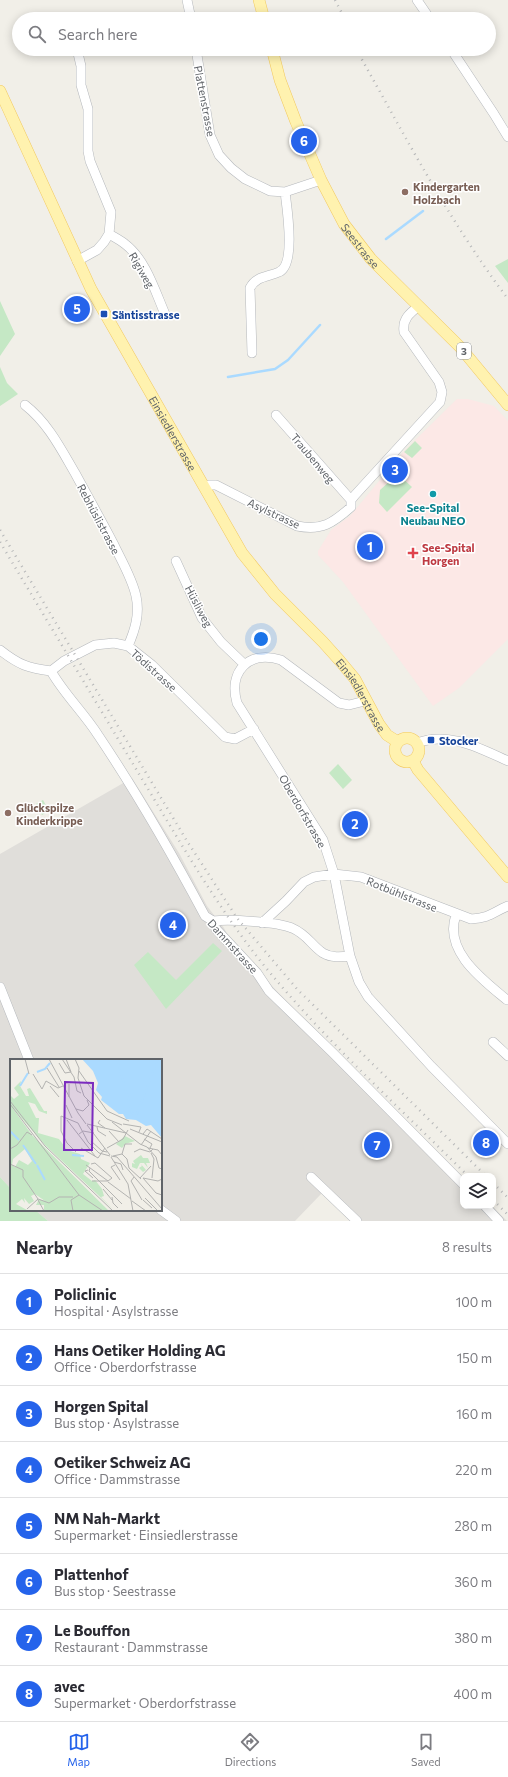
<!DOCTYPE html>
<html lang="en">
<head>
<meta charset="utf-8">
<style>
	body { margin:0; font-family:Commissioner,sans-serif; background:#f2f2f3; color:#2b2b33 }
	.controls { position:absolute; right:12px; bottom:12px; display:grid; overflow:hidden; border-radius:8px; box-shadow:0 2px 10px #0003 }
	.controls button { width:36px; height:36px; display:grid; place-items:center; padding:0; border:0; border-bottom:1px solid #e1e1e2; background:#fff; color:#2b2b33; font:20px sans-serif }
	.you { position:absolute; left:261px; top:639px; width:14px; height:14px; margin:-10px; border:3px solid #fff; border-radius:50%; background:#1a73e8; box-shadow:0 0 0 6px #1a73e833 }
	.badge { display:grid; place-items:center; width:26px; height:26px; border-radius:50%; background:#2563eb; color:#fff; font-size:13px; font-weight:700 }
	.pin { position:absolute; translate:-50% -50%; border:2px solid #fff; box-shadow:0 1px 4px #0006 }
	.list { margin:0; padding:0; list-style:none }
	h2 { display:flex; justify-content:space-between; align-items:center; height:52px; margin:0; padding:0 16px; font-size:17px }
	h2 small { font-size:13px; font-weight:400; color:#7c7c81 }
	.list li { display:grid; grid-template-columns:26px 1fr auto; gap:12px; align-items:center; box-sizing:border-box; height:56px; padding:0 16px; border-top:1px solid #e1e1e2 }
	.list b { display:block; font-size:15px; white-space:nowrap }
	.list p { margin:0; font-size:13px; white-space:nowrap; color:#7c7c81 }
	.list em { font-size:13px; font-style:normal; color:#7c7c81 }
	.icon { flex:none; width:22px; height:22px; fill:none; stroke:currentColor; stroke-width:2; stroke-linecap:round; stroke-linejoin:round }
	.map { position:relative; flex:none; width:508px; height:1221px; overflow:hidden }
	.search { position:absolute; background:#fff; box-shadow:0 2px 10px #0003; left:12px; right:12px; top:12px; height:44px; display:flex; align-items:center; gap:10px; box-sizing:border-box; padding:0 14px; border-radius:22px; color:#7c7c81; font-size:15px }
	.sheet { height:500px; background:#fff }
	nav { display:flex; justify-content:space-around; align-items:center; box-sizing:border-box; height:56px; border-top:1px solid #e1e1e2; background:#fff; font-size:11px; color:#7c7c81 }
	nav a { display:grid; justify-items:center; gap:2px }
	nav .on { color:#2563eb }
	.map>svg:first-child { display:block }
</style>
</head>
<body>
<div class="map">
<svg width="508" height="1221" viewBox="0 0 508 1221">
	<rect width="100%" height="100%" fill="#f1efe8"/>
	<path fill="#e0deda" d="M132 778 179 853 207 906 224 928 228 936 259 969 272 986 321 1036 463 1178V1206H492L507 1221H352L322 1193 295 1221H48L35 1210H161V1060H11V1189L9 1187 0 1177V854Z"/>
	<path fill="#fce8e6" d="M457 399H468L494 406 508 421V639L459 688 433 706 343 582 318 555V551L331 530 350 516 404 451Z"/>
	<path fill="#c5e8c5" d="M508 259V283L495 266Z
		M0 301 15 334 0 356Z
		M0 367 7 383 18 394 0 406Z
		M415 441 422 448 412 458 404 452Z
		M401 477 412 487 387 512 379 503 380 490 391 480 395 483Z
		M338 764 352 780 343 789 329 773Z
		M43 800 49 811 42 815 36 804Z
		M213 943 222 951 166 1009 134 965 148 952 176 980Z
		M0 1177 11 1189V1210H35L48 1221H0Z"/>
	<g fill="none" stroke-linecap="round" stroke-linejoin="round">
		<path stroke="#aadaff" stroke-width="2.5" d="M386 239 423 211
			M228 377 275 369 288 360 320 325"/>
		<defs>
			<path id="minor" d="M187 0 191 19
				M417 0 430 19
				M77 49 81 66V85L88 109V151L90 161 111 212 109 234 104 242 97 250 77 261
				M196 49 210 135 219 155 231 168 245 179 270 191 285 192 321 180
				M451 49 494 114 508 137
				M109 234C114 237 120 240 125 244 146 260 155 291 165 314
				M252 353 250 288C256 276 268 277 279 272 296 265 287 208 285 192
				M25 405C48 423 61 449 75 473 88 497 101 520 113 543 121 560 132 578 136 596 140 614 135 630 128 646
				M276 415 351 500
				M204 487 209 485H216L297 526C322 531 333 523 351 507V500L355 495 440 402 442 392 439 382 404 332C402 319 410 313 419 306
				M176 561 202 618 221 642 244 664
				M0 650C19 665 28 668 51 671L64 661 95 645 114 643 128 646 152 665 225 737 235 739 254 729
				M51 671C64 694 84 713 98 735 137 793 172 854 205 916L213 921 216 929 257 973 269 991 333 1053 463 1184
				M365 701 349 705 339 703 281 660C249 650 228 671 237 703L323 840 334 874 350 956 359 982 368 997 431 1066 508 1144
				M417 743C449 731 479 748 508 761
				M456 915C443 951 483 980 507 1000
				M213 921C231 919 277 922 292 928 308 935 311 945 323 953 331 958 341 957 350 956
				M262 923 286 901 304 882 314 877 334 874 361 877 471 919C490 918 493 912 508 906
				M0 987 29 1060
				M493 1042 508 1056
				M311 1177 357 1221
				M485 1206 499 1221
				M161 1210 176 1221"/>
			<g id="major">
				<path d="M259 0 264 19"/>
				<path id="s1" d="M272 49 280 80 296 122 321 180 344 224 371 259 460 347 508 405"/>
				<path id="s2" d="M0 91 91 289 242 553 275 594 323 642 340 661 355 679 379 724 387 735 398 742"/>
				<circle cx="407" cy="750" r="12"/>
				<path d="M413 761 418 770 508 877"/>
			</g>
		</defs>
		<use href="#minor" stroke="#b5b8bc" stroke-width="10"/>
		<use href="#major" stroke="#f2c960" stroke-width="12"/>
		<use href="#minor" stroke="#fff" stroke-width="9"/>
		<use href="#major" stroke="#fff2af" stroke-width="11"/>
		<path stroke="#b6b7b8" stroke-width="2.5" stroke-dasharray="1 5" stroke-linecap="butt" d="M335 0 345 19
			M356 49C404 134 449 221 508 299
			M0 530 187 841 237 918 297 989 486 1176
			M0 542C46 619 93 697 139 774 177 837 213 900 258 958 321 1037 397 1105 468 1176
			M493 1183 508 1198
			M493 1200 508 1215"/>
	</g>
	<g fill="#8d6e63" stroke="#fff" stroke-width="1.5">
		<circle cx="405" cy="192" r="4"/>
		<circle cx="8" cy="813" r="4"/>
	</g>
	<g fill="#1a4fb4" stroke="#fff" stroke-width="1.5">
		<rect x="100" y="310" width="8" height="8" rx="2"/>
		<rect x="427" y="736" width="8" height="8" rx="2"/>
	</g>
	<circle fill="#0f9aa8" stroke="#fff" stroke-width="1.5" cx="433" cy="494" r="4"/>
	<path fill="#e0444e" stroke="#fff" stroke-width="1.5" d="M411 547h4v4h4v4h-4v4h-4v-4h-4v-4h4z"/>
	<g text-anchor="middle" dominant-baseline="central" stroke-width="3" stroke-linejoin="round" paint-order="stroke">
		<rect fill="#fff" stroke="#8f9295" stroke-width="1" x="457" y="343" width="14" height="16" rx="3"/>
		<g font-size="10" font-weight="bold" fill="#5f6368">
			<text x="464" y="351">3</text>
		</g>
		<g font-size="11" fill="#5f6368" stroke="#fff">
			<text transform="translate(205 101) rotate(79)">Plattenstrasse</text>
			<text stroke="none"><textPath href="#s1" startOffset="217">Seestrasse</textPath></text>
			<text transform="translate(142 270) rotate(60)">Rigiweg</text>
			<text stroke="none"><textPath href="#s2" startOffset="384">Einsiedlerstrasse</textPath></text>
			<text transform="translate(313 458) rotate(50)">Traubenweg</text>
			<text transform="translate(274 513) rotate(25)">Asylstrasse</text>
			<text transform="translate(99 519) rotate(62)">Rebhüslistrasse</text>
			<text transform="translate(199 606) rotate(62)">Hüsliweg</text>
			<text transform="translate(154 670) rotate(42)">Tödistrasse</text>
			<text stroke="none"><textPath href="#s2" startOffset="708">Einsiedlerstrasse</textPath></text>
			<text transform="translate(303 811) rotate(60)">Oberdorfstrasse</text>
			<text transform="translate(402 894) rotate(22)">Rotbühlstrasse</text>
			<text transform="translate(233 946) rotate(48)">Dammstrasse</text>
		</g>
		<g font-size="11" font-weight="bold" fill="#785e54" stroke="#fff" text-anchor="start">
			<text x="413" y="186">Kindergarten<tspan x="413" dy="13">Holzbach</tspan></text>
			<text x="16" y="807">Glückspilze<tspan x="16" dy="13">Kinderkrippe</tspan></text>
		</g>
		<g font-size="11" font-weight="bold" fill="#164399" stroke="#fff" text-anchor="start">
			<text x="112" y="314">Säntisstrasse</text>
			<text x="439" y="740">Stocker</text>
		</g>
		<g font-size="11" font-weight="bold" fill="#0d838f" stroke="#fff">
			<text x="433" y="507">See-Spital<tspan x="433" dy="13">Neubau NEO</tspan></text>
		</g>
		<g font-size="11" font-weight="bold" fill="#be3a42" stroke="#fff" text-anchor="start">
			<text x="422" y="547">See-Spital<tspan x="422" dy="13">Horgen</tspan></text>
		</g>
	</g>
	<g transform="translate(10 1059)">
		<rect width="152" height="152" fill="#f1efe8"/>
		<path d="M11 22 10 27 16 37H19L17 30 20 29 34 52H37V55L29 52 25 45 18 43 26 59H29L28 74 49 80 57 91 70 95 71 100 80 104 73 115 82 122 85 121 92 130 94 137 91 138 105 152 35 86 1 47 22 76 99 152H34V146H26L29 140 35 142 25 135 21 137 24 142 19 145 14 139 15 144 12 140 6 145 17 151 24 152H0V36L4 40 9 36 4 29ZM15 90 22 102 18 106 9 101 5 108 2 106 3 100ZM115 77 125 82 115 85 112 89 106 85ZM131 96 133 99H138L140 104H136L138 109 134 104H130L136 111 133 113 129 109 132 107 130 104 127 110 122 108V104L125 105 123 102Z" fill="#c5e8c5" fill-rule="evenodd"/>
		<path d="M72 0H152V79L141 66 136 67 126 61 116 60 113 55H109L91 41 92 38 86 31 88 24 83 12Z" fill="#aadaff"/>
		<path fill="none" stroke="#aadaff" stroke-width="2" d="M107 0 122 54 126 57H152M27 13 35 10 40 4M10 27 18 14M126 57 148 0M0 72 9 81M13 86 26 105M62 96 74 97M27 106 35 121"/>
		<path fill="none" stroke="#b3b3b1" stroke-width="1" d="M15 0 19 15M39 0 68 54 76 65M52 0 64 18 67 32 71 34M65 0 69 9 68 19 74 37 97 60 112 66M49 4 55 14 61 13 56 0M37 9 49 28M69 12 97 52 119 62M23 15 32 30 36 22 48 29 53 27M59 25V38M40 27 49 38M0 42 35 87 103 152M0 45 69 136M56 46 62 59M66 50 73 52 79 46 77 41M57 61 85 97M90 61 88 64 95 69M102 63 130 85 137 88M77 65 116 74M113 65 131 68 129 73M77 66 100 96M87 68 88 72 96 77M120 70 152 83M99 72 109 83M69 75 73 72 84 74M133 75 137 70 152 80M134 80 142 85 140 89M81 82 92 92 97 93M131 86 141 72M137 88 146 98 149 109 152 110M71 89 88 99 95 89M97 89 113 80 118 71M138 89 148 91 152 96M0 90 7 86 17 73 22 76M66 93 57 84 51 72V57L68 64 78 83 89 94 100 97M124 93 130 90 140 93 143 90M141 94 144 100 142 119M112 95 117 100 119 109 131 120M101 97 107 98 152 150M103 97 112 95 115 85H122M101 98 118 125 123 152M104 103 111 105 113 111M0 105 13 111V118L28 140M81 105 85 104 102 119 98 122M76 106 98 122M105 106 101 108 110 121M80 109 79 112 112 145M78 111 75 112 83 119M124 118 121 122 132 141M130 119 141 107M133 119 146 134 152 136M133 119 148 122 152 120M82 122H98M98 123 121 140M93 130 102 141M102 138 103 144 108 149M135 139 148 152M28 140 39 144 49 138H63M28 141 34 152M133 141 142 149M122 142 136 152M17 150 28 140M63 152 61 141 69 136 93 152"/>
		<path fill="#7b2cbf" fill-opacity="0.15" stroke="#7b2cbf" stroke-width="2" d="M55 23 83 24 82 91H54Z"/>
		<rect width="152" height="152" fill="none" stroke="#5f6368" stroke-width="2"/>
	</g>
</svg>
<div class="controls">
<button><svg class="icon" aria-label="layers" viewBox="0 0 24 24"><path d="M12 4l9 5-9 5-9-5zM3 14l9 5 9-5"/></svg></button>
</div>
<div class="you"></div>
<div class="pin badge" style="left:370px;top:547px">1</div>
<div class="pin badge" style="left:355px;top:824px">2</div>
<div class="pin badge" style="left:395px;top:470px">3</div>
<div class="pin badge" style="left:173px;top:925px">4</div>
<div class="pin badge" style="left:77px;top:309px">5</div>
<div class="pin badge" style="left:304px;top:141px">6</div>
<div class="pin badge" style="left:377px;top:1145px">7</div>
<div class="pin badge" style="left:486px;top:1143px">8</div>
<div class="search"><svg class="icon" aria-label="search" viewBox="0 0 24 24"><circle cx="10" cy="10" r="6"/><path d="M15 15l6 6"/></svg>Search here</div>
</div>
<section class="sheet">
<h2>Nearby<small>8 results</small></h2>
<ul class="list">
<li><span class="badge">1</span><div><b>Policlinic</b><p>Hospital · Asylstrasse</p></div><em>100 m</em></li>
<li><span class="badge">2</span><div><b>Hans Oetiker Holding AG</b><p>Office · Oberdorfstrasse</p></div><em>150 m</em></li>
<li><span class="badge">3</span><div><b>Horgen Spital</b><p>Bus stop · Asylstrasse</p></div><em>160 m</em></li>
<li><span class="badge">4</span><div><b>Oetiker Schweiz AG</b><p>Office · Dammstrasse</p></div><em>220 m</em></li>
<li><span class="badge">5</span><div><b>NM Nah-Markt</b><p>Supermarket · Einsiedlerstrasse</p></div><em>280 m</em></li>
<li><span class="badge">6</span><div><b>Plattenhof</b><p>Bus stop · Seestrasse</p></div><em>360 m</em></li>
<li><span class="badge">7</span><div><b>Le Bouffon</b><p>Restaurant · Dammstrasse</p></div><em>380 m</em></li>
<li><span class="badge">8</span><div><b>avec</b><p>Supermarket · Oberdorfstrasse</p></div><em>400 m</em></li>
</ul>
</section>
<nav>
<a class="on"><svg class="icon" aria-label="map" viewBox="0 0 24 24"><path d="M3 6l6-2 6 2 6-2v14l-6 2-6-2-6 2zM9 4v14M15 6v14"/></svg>Map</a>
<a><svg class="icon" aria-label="directions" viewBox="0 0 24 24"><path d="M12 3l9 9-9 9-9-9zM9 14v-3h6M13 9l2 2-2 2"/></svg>Directions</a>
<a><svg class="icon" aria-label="saved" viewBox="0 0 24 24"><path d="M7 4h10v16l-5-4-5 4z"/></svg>Saved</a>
</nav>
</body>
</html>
